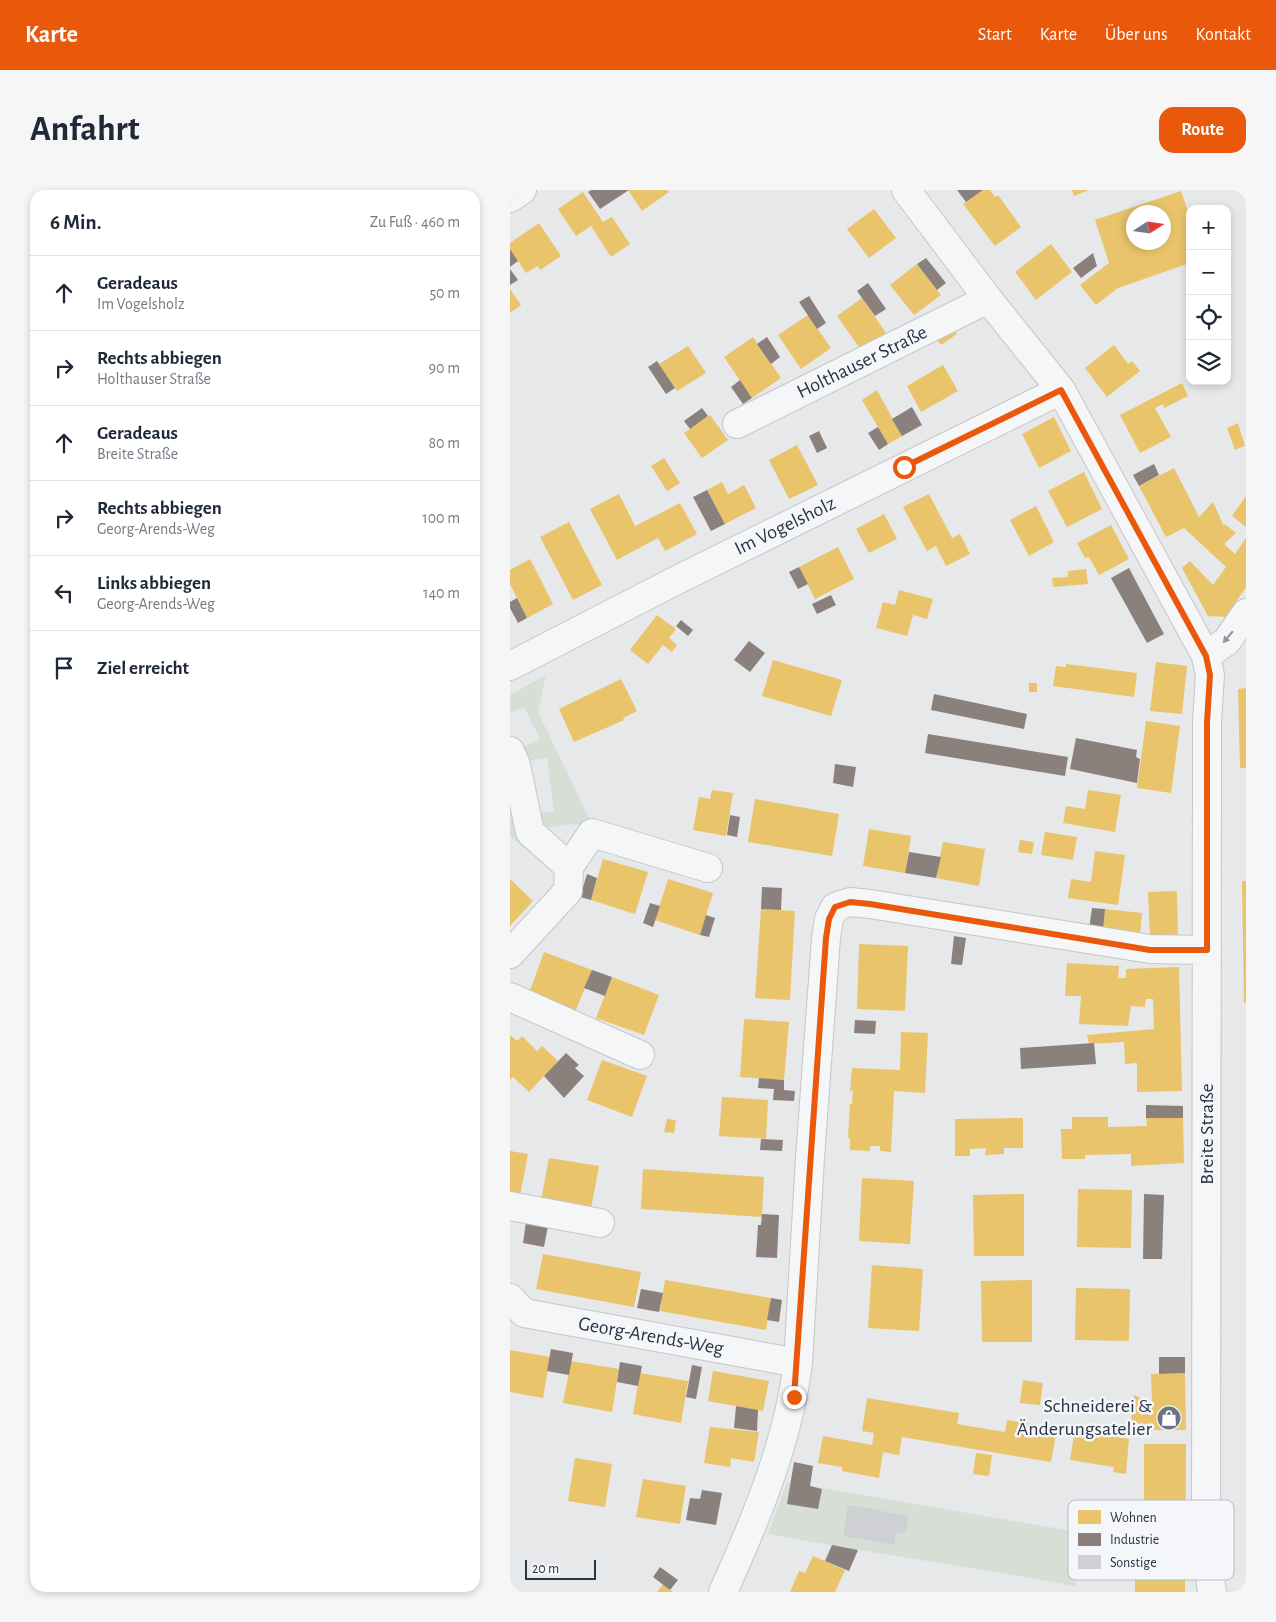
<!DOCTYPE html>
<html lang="de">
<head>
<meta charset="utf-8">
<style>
	body { margin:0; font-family:"Alegreya Sans",sans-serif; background:#f6f6f7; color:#1f2937 }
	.controls { position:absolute; right:15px; top:15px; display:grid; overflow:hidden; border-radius:10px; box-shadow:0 2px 8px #0003 }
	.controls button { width:45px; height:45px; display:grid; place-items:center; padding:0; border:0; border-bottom:1px solid #e0e1e3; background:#fff; color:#1f2937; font:25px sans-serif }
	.compass { position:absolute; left:616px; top:15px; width:45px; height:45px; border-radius:50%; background:#fff; box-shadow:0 2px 8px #0003; rotate:78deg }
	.scale { position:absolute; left:15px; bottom:12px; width:71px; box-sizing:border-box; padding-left:5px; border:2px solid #2b3445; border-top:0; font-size:14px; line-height:18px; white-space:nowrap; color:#2b3445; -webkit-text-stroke:4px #f4f6f9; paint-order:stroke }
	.stop { position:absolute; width:15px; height:15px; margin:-11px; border:4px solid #ea580c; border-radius:50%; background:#fff }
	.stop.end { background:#ea580c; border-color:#fff; box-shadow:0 1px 5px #0008 }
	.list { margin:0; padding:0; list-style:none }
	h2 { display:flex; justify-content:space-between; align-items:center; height:65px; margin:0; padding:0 20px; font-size:21px }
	h2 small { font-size:16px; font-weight:400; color:#747a83 }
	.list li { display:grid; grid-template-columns:32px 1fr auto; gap:15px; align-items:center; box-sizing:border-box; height:75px; padding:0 20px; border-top:1px solid #e0e1e3 }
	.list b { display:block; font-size:19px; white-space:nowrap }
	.list p { margin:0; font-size:16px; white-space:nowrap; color:#747a83 }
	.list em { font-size:16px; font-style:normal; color:#747a83 }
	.icon { flex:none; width:28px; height:28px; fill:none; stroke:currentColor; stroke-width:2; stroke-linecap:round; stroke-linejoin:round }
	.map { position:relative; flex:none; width:736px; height:1402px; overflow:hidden; border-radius:15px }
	header { display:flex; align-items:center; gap:30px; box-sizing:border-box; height:70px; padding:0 25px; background:#ea580c; color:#fff }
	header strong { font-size:24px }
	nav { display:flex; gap:28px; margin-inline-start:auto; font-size:18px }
	.intro { display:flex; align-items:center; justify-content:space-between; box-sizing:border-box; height:120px; padding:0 30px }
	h1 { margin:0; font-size:35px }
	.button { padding:12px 22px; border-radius:15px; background:#ea580c; color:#fff; font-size:18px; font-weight:700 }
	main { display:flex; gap:30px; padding:0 30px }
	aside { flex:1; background:#fff; border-radius:15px; box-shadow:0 2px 8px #0003 }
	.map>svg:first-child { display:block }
</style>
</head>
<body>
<header>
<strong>Karte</strong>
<nav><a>Start</a><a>Karte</a><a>Über uns</a><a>Kontakt</a></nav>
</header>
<div class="intro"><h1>Anfahrt</h1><a class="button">Route</a></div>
<main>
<aside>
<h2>6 Min.<small>Zu Fuß · 460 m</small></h2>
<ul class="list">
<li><svg class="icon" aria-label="ahead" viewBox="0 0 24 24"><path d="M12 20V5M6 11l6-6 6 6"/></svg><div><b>Geradeaus</b><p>Im Vogelsholz</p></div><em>50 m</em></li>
<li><svg class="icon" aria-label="right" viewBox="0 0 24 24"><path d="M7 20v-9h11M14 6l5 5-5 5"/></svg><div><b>Rechts abbiegen</b><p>Holthauser Straße</p></div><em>90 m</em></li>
<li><svg class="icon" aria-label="ahead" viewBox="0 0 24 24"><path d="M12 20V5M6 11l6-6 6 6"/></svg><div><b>Geradeaus</b><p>Breite Straße</p></div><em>80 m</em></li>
<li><svg class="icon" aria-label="right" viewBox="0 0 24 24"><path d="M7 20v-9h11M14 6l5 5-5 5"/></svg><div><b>Rechts abbiegen</b><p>Georg-Arends-Weg</p></div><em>100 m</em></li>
<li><svg class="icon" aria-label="left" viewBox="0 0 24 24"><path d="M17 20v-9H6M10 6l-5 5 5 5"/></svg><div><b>Links abbiegen</b><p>Georg-Arends-Weg</p></div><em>140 m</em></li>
<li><svg class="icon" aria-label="arrive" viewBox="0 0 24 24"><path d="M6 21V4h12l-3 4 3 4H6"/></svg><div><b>Ziel erreicht</b></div></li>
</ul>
</aside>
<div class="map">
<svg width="736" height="1402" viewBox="0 0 736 1402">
	<rect width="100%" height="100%" fill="#e6e8ea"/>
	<path fill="#d6ded6" d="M36 485 28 522 81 632 80 636 63 634 33 638 18 626 44 621 37 568 9 572 4 561 30 549 14 517 0 523V505Z
		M14 622 26 650 20 663 0 646V623Z
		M277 1292 580 1344 565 1396C463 1377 360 1363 258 1344Z"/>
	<path fill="#e9c46a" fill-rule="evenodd" d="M118 0H157L159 2 132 21Z
		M473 0H480L485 7 488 5 511 37 485 56 453 14Z
		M562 0H579L564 6Z
		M671 1 680 27V73L608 98 586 115 570 95 599 73 585 30ZM624 22H654V52H624Z
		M73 2 93 32 102 27 120 54 101 67 81 36 66 46 48 19Z
		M364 19 386 48 359 68 337 39Z
		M29 33 51 66 30 80 28 76 16 83 0 59V53Z
		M541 54 562 82 526 110 505 82Z
		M407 74 431 105 404 125 380 95Z
		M0 99 11 115 0 123Z
		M352 108 376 143 351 160 327 126Z
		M298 125 321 158 291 179 268 145Z
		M440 135 447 144 431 155 424 146Z
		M243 147 271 188 242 208 214 167Z
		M604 155 618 174 622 171 630 181 597 207 575 178Z
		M178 156 196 183 167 201 149 174Z
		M433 175 448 201 411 222 397 196Z
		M672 193 678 206 654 218 653 214 645 218 661 247 630 263 610 225Z
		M367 200 392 246 378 254 352 210Z
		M200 225 218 250 192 268 174 243Z
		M544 227 561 261 529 278 512 244Z
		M728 233 735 256 725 260 717 238Z
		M287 255 308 295 279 309 259 270Z
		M154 268 170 293 157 301 141 276Z
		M664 278 689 327 703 312 714 336 715 334 726 343 714 354 725 364 736 348V397L716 427 698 426 672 378 680 371 703 395 716 377 674 338 656 347 629 296Z
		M574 282 592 319 557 337 538 301Z
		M212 292 218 304 234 295 246 318 215 334 197 300Z
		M109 304 125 336 170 313 187 344 155 361 148 348 107 370 80 319Z
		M419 304 442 348 450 344 460 364 436 376 426 356 417 361 393 317Z
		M736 306V337L722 326Z
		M526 316 544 352 519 366 500 330Z
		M374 324 387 349 359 363 346 339Z
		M59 332 92 395 63 410 30 347Z
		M601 335 619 369 589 385 579 367 575 368 567 353Z
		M328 357 344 389 305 409 289 377Z
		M20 369 43 414 17 428 0 394V380Z
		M576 379 578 394 543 397 542 388 558 387V381Z
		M389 400 423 409 417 429 403 425 397 446 366 438 373 412 385 415Z
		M147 425 166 439 159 448 167 455 162 462 153 455 138 474 120 460Z
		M263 470 332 490 321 526 252 506Z
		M646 472 677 476 672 524 640 521Z
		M556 474 627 483 624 507 543 496 546 476 556 477Z
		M111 489 127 521 113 528 114 530 64 552 49 519Z
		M519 493H527V502H519Z
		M736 498V578H730L728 499Z
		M636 531 670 536 661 603 627 598Z
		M202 600 223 603 216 646 183 640 189 607 200 609Z
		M578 600 611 605 605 642 553 633 556 616 575 619Z
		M245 609 329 624 322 666 238 652Z
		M359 639 401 646 395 683 353 676Z
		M535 642 567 647 563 670 531 665Z
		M510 650 524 652 522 664 508 662Z
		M433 652 475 659 469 696 426 688Z
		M585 661 615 665 608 715 558 708 561 689 581 692Z
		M93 669 138 682 125 724 81 710Z
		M0 689 23 711 0 736Z
		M158 689 203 703 190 745 145 730Z
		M732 691H736V813H734Z
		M667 701 668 745 640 746 638 702Z
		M251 719 285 721 280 810 245 808Z
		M595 719 632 723 630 745 593 741Z
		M349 754 398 756 395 821 347 819Z
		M34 762 82 780 66 820 19 803Z
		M557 773 609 776 608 788H616V779L669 777 672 901 627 902V873L615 874 614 852 579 854 577 845 644 839 643 809H636L635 817 621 816 618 836 569 834 571 806H555Z
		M102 787 149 805 134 845 86 828Z
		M234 829 279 832 274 890 230 887Z
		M391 842 418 843 415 903 384 901 381 962 370 961V956H360V961L340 960V948H338L340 914H342L343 900 340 901 342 878 390 880Z
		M0 845 7 851 12 846 27 861 32 856 48 871 19 902 3 887 0 890Z
		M92 870 137 886 122 927 77 910Z
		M212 907 258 910 256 949 209 946Z
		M562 927H598V937L637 936 636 928H673L674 973 621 976V964L575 965V969H552L551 939H562Z
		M513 928V958H494V964L475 965 476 958 460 959V966H445V929Z
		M157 929 166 930 164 943 154 942Z
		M0 961 18 964 10 1006 0 1004Z
		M39 968 89 976 81 1019 31 1010Z
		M133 979 254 987 252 1027 131 1019Z
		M352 988 404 991 400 1054 349 1051Z
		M568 999 622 1000 621 1058 567 1057Z
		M514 1004V1066H464L463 1005Z
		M33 1064 131 1082 124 1117 26 1099Z
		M362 1075 413 1079 409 1141 358 1138Z
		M155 1090 261 1108 256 1140 150 1121Z
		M522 1090V1152H472L471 1091Z
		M566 1098 620 1099 619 1151 565 1150Z
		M0 1160 40 1167 33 1208 0 1202Z
		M61 1171 109 1179 102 1222 53 1213Z
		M203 1181 259 1191 253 1221 198 1211Z
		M130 1183 178 1191 171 1233 123 1224Z
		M675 1183 676 1240H644L621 1231 624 1205 642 1213 641 1184Z
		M513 1190 533 1193 530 1215 510 1213Z
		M357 1208 449 1223 447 1234 495 1242 497 1230 547 1238 541 1272 392 1247 389 1265 373 1262 369 1288 332 1281V1277L308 1273 313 1246 362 1255 364 1243 352 1241Z
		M200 1237 249 1242 244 1272 221 1268 220 1277 194 1273Z
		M565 1240 619 1249 616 1284 603 1282 604 1277 560 1270Z
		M634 1254H676L675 1402H625V1373H643V1350L628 1351V1371L605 1372 604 1328 627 1329 628 1347H643L642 1329H634Z
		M466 1263 482 1265 479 1286 463 1284Z
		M65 1268 102 1274 95 1317 58 1311Z
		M133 1289 176 1296 170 1334 126 1327Z
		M303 1366 335 1380 325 1402H280L289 1381 295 1383Z
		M153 1394 160 1400 163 1402H147Z"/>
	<path fill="#8a817c" d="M81 0H119L90 19 78 2Z
		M447 0H473L456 12Z
		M0 59 8 71 0 77Z
		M583 63 587 76 571 88 563 78Z
		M416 68 436 93 427 100 407 74Z
		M0 79 8 90 0 95Z
		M358 93 376 119 365 126 347 101Z
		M299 106 316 133 307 139 289 112Z
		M257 147 270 167 261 174 247 154Z
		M147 171 165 198 156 204 138 177Z
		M230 190 242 208 233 214 221 197Z
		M402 217 412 235 392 246 382 229Z
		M192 218 198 226 180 239 174 231Z
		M368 237 378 254 369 260 358 243Z
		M309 241 317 258 307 263 299 246Z
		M644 274 649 285 629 296 623 285Z
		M197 300 215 334 201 341 183 307Z
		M289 377 298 394 288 399 279 382Z
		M619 378 654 444 637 453 601 388Z
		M321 405 326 415 307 424 302 414Z
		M7 408 17 428 8 433 0 418V412Z
		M171 430 183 440 178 446 166 436Z
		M239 451 255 463 240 482 224 470Z
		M424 504 517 524 514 539 421 520Z
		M418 544 558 567 555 586 415 563Z
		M566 548 627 560 626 567 630 569 627 593 560 579Z
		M325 574 346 577 343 597 323 593Z
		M220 625 230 627 227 647 217 645Z
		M399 662 431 667 426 688 395 683Z
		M77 684 87 688 81 710 70 707Z
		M252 697 272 698 271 720 251 719Z
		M140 713 150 716 143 737 133 733Z
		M582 718 595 719 593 741 579 739Z
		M196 725 205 728 199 747 190 745Z
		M444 746 456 748 452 775 441 774Z
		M82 780 102 787 95 806 74 798Z
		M345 830 366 831 365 844 344 843Z
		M584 853 586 874 511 879 510 858Z
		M56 863 69 875 65 878 74 886 54 908 34 886Z
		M249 888 274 890V900L285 901 284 911 263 910 264 899 248 898Z
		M636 915 673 916V928H636Z
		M251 949 273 950 272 961 250 960Z
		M634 1004 654 1005 652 1069H633Z
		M252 1024 269 1025 267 1068 246 1067 248 1035H251Z
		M16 1032 38 1036 34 1057 13 1053Z
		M131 1099 153 1103 149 1122 127 1118Z
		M261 1108 272 1110 269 1132 257 1130Z
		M41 1159 63 1163 59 1185 37 1181Z
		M649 1167H675V1183L649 1184Z
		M110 1172 132 1176 128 1196 107 1192Z
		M182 1175 192 1177 186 1209 176 1207Z
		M226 1216 248 1220 247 1241 224 1238Z
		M284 1272 303 1276 300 1296 312 1299 308 1319 277 1314Z
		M192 1300 212 1303 206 1335 176 1330 180 1308 190 1309Z
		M322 1355 348 1360 339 1381 315 1371Z
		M150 1377 168 1390 160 1400 143 1387Z"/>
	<path fill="#ced0d3" d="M338 1315 399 1326 395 1344 386 1342 384 1355 333 1346Z"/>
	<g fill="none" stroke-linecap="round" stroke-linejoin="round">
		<defs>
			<path id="minor" d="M396 0 478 109 551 200 696 466 700 485 697 532 696 1359 702 1402
				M0 8 12 0
				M227 234 478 109
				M696 466 717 451 736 423
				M0 476 167 390 551 200
				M0 561 6 575 20 642 59 677 58 701 0 764
				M59 677 82 643 198 678
				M0 807 130 865
				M0 1016 90 1033
				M0 1108 14 1123 288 1173
				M213 1402C246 1329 278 1253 288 1173L300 968 316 748 319 729 325 717 340 712 360 714 640 759 697 760"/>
		</defs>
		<use href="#minor" stroke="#c4c6c8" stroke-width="30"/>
		<use href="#minor" stroke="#f5f6f7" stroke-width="28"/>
	</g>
	<defs><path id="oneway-solid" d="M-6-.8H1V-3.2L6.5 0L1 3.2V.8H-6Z" transform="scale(1.25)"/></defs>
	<use fill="#90959e" href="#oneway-solid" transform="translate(718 447) rotate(130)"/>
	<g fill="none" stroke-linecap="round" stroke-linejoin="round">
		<path stroke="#ea580c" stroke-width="6" d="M284 1207 316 748 319 729 325 717 340 712 360 714 640 760H697V532L700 485 696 466 551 200 394 277"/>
	</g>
	<defs>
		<symbol id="shop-disc" viewBox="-11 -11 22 22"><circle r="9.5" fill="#6c737f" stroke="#f4f6f9"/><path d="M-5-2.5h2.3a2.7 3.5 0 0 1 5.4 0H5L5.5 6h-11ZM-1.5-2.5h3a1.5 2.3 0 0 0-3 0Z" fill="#fff"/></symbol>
	</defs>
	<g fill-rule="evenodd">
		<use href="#shop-disc" x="645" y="1214" width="28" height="28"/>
	</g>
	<g text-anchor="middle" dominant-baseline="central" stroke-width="5" stroke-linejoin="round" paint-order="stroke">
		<g font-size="20" fill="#2b3445" stroke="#f4f6f9">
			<text transform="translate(352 172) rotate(-26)">Holthauser Straße</text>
			<text transform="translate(275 336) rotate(-26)">Im Vogelsholz</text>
			<text transform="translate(697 944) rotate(-90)">Breite Straße</text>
			<text transform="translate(141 1146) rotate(10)">Georg-Arends-Weg</text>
		</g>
		<g font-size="20" fill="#2b3445" stroke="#f4f6f9" text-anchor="end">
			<text x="642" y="1216">Schneiderei &amp;<tspan x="642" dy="23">Änderungsatelier</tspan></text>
		</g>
	</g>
	<rect x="558" y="1310" width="166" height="80" rx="8" fill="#f4f6f9" stroke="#b8bcc3" stroke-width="1"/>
	<rect x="568" y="1320" width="23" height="14" fill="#e9c46a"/>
	<rect x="568" y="1343" width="23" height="13" fill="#8a817c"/>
	<rect x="568" y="1365" width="23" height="14" fill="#ced0d3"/>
	<g font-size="14" fill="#2b3445">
		<text x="600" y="1332">Wohnen</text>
		<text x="600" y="1354">Industrie</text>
		<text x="600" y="1377">Sonstige</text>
	</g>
</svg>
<div class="controls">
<button>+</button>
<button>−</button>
<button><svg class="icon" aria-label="locate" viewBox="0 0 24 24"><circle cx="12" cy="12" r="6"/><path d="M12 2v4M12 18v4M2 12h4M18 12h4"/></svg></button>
<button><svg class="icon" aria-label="layers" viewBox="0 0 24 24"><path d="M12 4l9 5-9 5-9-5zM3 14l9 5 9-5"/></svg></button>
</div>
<svg class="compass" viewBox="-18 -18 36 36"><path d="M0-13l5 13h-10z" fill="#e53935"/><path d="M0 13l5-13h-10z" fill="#747a83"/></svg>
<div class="scale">20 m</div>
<div class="stop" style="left:394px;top:277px"></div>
<div class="stop end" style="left:284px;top:1207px"></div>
</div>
</main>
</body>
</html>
